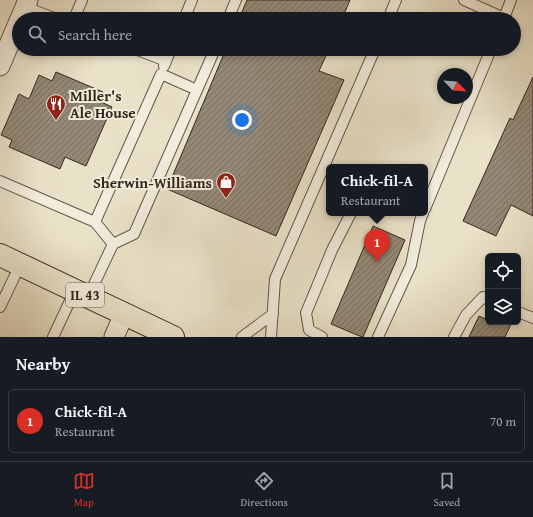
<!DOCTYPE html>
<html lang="en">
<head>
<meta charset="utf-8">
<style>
	body { margin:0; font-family:"Gentium Book Plus",serif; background:#242831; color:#f1f3f6 }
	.controls { position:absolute; right:12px; bottom:12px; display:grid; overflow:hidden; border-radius:6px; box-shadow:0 2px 6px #0003 }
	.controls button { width:36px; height:36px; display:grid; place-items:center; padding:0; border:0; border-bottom:1px solid #363941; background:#171b24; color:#f1f3f6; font:20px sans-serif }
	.compass { position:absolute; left:437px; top:68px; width:36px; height:36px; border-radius:50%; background:#171b24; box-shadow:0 2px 6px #0003; rotate:115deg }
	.you { position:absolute; left:242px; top:120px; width:14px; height:14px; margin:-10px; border:3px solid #fff; border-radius:50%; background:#1a73e8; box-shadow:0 0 0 6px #1a73e833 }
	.badge { display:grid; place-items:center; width:26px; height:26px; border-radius:50%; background:#d93025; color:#fff; font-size:13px; font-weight:700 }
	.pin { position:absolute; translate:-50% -33px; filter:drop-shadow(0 1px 2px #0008) }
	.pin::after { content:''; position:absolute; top:21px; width:14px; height:12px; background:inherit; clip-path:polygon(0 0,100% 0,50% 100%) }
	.popup { position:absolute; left:326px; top:164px; width:102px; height:52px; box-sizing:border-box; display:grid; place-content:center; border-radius:6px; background:#171b24; filter:drop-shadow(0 1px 3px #0005); font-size:13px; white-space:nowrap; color:#9ea1a6 }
	.popup b { font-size:15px; color:#f1f3f6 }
	.popup::after { content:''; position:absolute; left:50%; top:100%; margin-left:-8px; border:8px solid transparent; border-top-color:#171b24 }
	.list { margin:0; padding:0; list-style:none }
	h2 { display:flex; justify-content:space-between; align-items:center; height:52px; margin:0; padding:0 16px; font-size:17px }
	h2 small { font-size:13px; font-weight:400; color:#9ea1a6 }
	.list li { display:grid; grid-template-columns:26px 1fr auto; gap:12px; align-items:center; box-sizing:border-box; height:64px; margin:0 8px 8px; padding:0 8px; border:1px solid #363941; border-radius:6px }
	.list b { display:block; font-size:15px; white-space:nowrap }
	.list p { margin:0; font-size:13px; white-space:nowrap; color:#9ea1a6 }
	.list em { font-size:13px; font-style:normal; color:#9ea1a6 }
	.icon { flex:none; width:22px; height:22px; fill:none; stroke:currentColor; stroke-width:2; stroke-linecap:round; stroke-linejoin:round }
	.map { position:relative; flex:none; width:533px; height:337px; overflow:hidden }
	.search { position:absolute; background:#171b24; box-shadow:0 2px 6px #0003; left:12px; right:12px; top:12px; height:44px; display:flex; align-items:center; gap:10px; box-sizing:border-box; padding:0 14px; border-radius:22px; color:#9ea1a6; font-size:15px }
	.sheet { height:124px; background:#171b24 }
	nav { display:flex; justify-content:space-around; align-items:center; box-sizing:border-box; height:56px; border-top:1px solid #363941; background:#171b24; font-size:11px; color:#9ea1a6 }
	nav a { display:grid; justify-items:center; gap:2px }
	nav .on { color:#d93025 }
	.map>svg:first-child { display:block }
</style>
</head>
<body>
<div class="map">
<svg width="533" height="337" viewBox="0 0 533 337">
	<defs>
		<pattern id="building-hatch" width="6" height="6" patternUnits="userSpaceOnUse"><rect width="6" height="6" fill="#938876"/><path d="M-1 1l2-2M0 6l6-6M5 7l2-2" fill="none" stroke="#796f60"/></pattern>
	</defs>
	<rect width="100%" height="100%" fill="#e9e1c8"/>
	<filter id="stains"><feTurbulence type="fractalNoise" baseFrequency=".005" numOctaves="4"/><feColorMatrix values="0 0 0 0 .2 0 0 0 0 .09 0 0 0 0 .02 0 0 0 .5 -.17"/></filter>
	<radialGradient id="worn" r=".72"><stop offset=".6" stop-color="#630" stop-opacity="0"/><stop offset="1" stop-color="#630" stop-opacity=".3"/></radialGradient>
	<path fill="url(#building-hatch)" stroke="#35271e" d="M247 0H350L342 19H239Z
		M226 49H329L319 71 344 80 276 236 167 189Z
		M56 72 103 92 99 101 112 107 86 166 65 157 60 169 9 147 12 140 1 135 19 94 29 99 39 75 52 81Z
		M533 77V216L511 205 496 236 463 221 510 118 513 120Z
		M373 226 405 240 363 337H362L331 324Z
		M479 316 488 320V322H512L505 337H469Z"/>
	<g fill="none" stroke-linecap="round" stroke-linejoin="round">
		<defs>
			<path id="service" d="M464 0 504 18 503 19
				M25 7 57 19
				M504 18 511 0
				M74 19 82 0
				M184 19 192 0
				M228 19 236 0
				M388 19 396 0
				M135 49 166 61
				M164 66 171 49
				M0 181 95 222
				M425 209 491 49
				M113 244 95 222 161 74 197 90
				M88 297 113 244 134 234 215 49
				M0 307 20 265
				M518 312 533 318
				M53 337 75 290
				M242 337 273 314
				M271 337 275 279 375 49
				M322 337 309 330 306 313 332 250 351 213
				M378 337 411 265 420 221 423 213
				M454 337 466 315 483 297 488 299"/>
			<path id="minor" d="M20 19 28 0
				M0 66 19 21
				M114 337 124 314"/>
			<path id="primary" d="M0 255 173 337"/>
		</defs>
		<use href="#service" stroke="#625648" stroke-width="12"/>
		<use href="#minor" stroke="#625648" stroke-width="21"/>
		<use href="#primary" stroke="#35271e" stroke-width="24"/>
		<use href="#service" stroke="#f1ecdb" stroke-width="10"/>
		<use href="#minor" stroke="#f1ecdb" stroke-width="19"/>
		<use href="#primary" stroke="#e9e1c8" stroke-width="22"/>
	</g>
	<defs>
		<symbol id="restaurant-pin" viewBox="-11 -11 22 30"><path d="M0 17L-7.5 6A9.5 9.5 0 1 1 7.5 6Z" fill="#8f2418" stroke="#f1ecdb"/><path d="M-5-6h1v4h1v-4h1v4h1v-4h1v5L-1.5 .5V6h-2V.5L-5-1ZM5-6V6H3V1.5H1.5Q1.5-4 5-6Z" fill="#fff"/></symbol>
		<symbol id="shop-pin" viewBox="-11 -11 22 30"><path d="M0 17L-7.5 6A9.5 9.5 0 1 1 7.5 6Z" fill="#8f2418" stroke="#f1ecdb"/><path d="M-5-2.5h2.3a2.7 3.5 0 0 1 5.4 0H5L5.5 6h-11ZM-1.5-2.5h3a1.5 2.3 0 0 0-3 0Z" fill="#fff"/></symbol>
	</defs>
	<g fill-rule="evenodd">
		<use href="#restaurant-pin" x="45" y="93" width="22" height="30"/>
		<use href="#shop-pin" x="215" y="171" width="22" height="30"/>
	</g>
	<g text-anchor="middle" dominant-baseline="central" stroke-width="4" stroke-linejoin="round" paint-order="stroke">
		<rect fill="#f1ecdb" stroke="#6d6257" stroke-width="1" x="66" y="283" width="38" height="24" rx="3"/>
		<g font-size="14" font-weight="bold" fill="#35271e">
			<text x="85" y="295">IL 43</text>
		</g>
		<g font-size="15" font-weight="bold" fill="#35271e" stroke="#f1ecdb" text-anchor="start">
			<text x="70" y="95">Miller's<tspan x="70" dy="17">Ale House</tspan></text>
			<text x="212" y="182" text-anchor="end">Sherwin-Williams</text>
		</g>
	</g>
	<rect width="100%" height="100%" filter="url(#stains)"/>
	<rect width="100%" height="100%" fill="url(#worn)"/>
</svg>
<div class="controls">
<button><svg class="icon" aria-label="locate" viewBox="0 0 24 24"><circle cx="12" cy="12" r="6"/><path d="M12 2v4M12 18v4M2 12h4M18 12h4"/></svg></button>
<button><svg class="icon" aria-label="layers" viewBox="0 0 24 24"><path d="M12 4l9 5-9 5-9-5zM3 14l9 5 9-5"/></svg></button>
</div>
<svg class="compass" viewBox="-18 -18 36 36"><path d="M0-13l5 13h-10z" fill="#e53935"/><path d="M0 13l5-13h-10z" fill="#9ea1a6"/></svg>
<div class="you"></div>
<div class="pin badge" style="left:377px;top:262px">1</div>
<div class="popup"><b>Chick-fil-A</b>Restaurant</div>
<div class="search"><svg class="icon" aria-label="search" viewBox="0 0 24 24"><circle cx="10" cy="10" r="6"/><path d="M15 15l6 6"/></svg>Search here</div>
</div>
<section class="sheet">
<h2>Nearby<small></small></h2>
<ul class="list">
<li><span class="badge">1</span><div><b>Chick-fil-A</b><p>Restaurant</p></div><em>70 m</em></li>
</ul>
</section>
<nav>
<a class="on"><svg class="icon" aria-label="map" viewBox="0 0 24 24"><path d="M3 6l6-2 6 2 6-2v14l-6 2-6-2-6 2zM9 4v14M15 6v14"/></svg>Map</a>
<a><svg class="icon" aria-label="directions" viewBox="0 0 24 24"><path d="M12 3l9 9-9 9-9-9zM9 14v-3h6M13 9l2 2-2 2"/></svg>Directions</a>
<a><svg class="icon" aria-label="saved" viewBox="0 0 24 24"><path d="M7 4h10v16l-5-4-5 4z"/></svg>Saved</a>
</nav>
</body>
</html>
